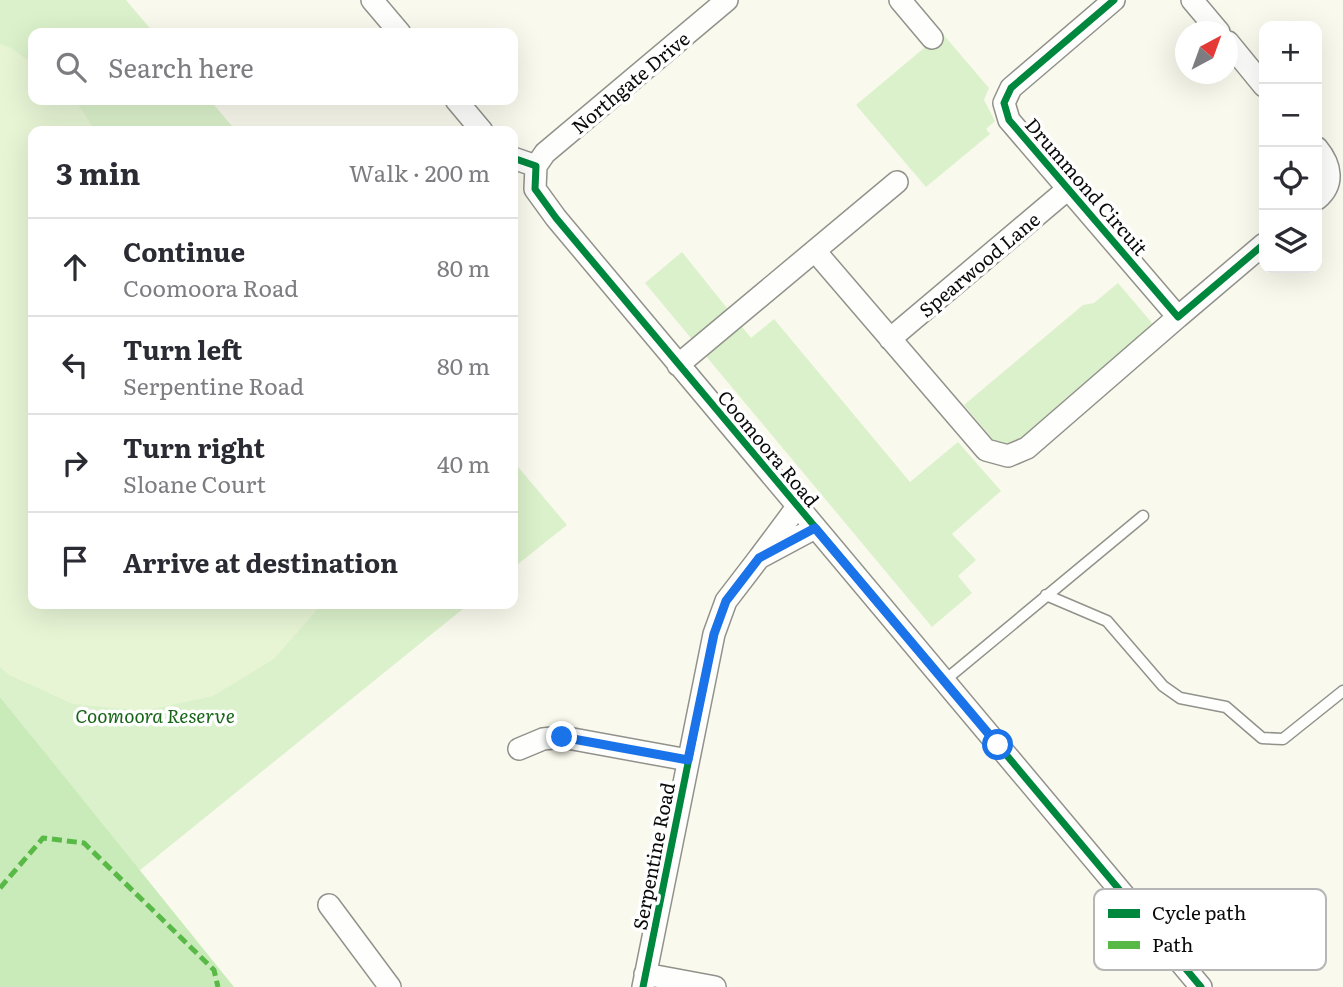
<!DOCTYPE html>
<html lang="en">
<head>
<meta charset="utf-8">
<style>
	body { margin:0; font-family:Literata,serif; background:#f7f7f7; color:#2b2b33 }
	.controls { position:absolute; right:21px; top:21px; display:grid; overflow:hidden; border-radius:14px; box-shadow:0 7px 28px #0002 }
	.controls button { width:63px; height:63px; display:grid; place-items:center; padding:0; border:0; border-bottom:2px solid #e1e1e2; background:#fff; color:#2b2b33; font:35px sans-serif }
	.compass { position:absolute; left:1175px; top:21px; width:63px; height:63px; border-radius:50%; background:#fff; box-shadow:0 7px 28px #0002; rotate:41deg }
	.stop { position:absolute; width:21px; height:21px; margin:-16px; border:5px solid #1a73e8; border-radius:50%; background:#fff }
	.stop.end { background:#1a73e8; border-color:#fff; box-shadow:0 2px 7px #0008 }
	.list { margin:0; padding:0; list-style:none }
	h2 { display:flex; justify-content:space-between; align-items:center; height:91px; margin:0; padding:0 28px; font-size:30px }
	h2 small { font-size:23px; font-weight:400; color:#7c7c81 }
	.list li { display:grid; grid-template-columns:46px 1fr auto; gap:21px; align-items:center; box-sizing:border-box; height:98px; padding:0 28px; border-top:2px solid #e1e1e2 }
	.list b { display:block; font-size:26px; white-space:nowrap }
	.list p { margin:0; font-size:23px; white-space:nowrap; color:#7c7c81 }
	.list em { font-size:23px; font-style:normal; color:#7c7c81 }
	.icon { flex:none; width:38px; height:38px; fill:none; stroke:currentColor; stroke-width:2; stroke-linecap:round; stroke-linejoin:round }
	.map { position:relative; flex:none; width:1343px; height:987px; overflow:hidden }
	.search { position:absolute; background:#fff; box-shadow:0 7px 28px #0002; left:28px; top:28px; width:490px; height:77px; display:flex; align-items:center; gap:18px; box-sizing:border-box; padding:0 24px; border-radius:14px; color:#7c7c81; font-size:26px }
	.panel { position:absolute; background:#fff; box-shadow:0 7px 28px #0002; left:28px; top:126px; width:490px; height:483px; border-radius:14px }
	.map>svg:first-child { display:block }
</style>
</head>
<body>
<div class="map">
<svg width="1343" height="987" viewBox="0 0 1343 987">
	<rect width="100%" height="100%" fill="#f9f9ed"/>
	<path fill="#dbf1cb" d="M0 0H126L154 33H33V100H210L236 131H33V604H469L139 871 0 697Z
		M942 33 989 88 984 100 995 121 986 129 990 134 926 187 856 105Z
		M682 252 751 338 774 319 910 482 958 442 1001 491 952 534 976 560 958 576 972 593 932 627 645 283Z
		M1118 283 1152 323 1142 342 1107 373 1094 376 1062 402 1057 414 1018 448 1002 450 964 405 1083 305 1094 303Z
		M513 461 567 525 513 568Z"/>
	<path fill="#c9eab9" d="M0 697 234 987H0Z"/>
	<path fill="#e7f5d5" d="M0 44 11 48 33 64V100H75L96 131H33V604H322L274 659 213 696 144 711 73 704 9 675 0 667Z"/>
	<g fill="none" stroke-linecap="round" stroke-linejoin="round">
		<defs>
			<path id="service" d="M1046 595 1107 621 1163 686 1180 698 1226 707 1262 738 1283 739 1343 691
				M944 681 1143 516"/>
			<path id="minor" d="M372 0 400 33
				M900 0 932 38
				M1114 0 1011 88 1004 103 1009 120 1178 317 1264 244
				M1192 0 1219 32
				M1228 42 1264 86
				M456 100 482 131
				M1317 148C1331 165 1335 184 1317 199
				M513 158 536 166 535 189 556 218 1201 987
				M536 166 545 153 727 0
				M815 251 986 450 1008 456 1027 448 1178 317
				M890 339 1069 188
				M678 365 897 182
				M759 558 797 507
				M519 749 543 739 562 737 688 760
				M329 905 390 987
				M645 974 715 987
				M643 987 714 634 726 601 759 558 815 528"/>
		</defs>
		<use href="#service" stroke="#92928c" stroke-width="13"/>
		<use href="#minor" stroke="#92928c" stroke-width="24"/>
		<use href="#service" stroke="#fefefc" stroke-width="10"/>
		<use href="#minor" stroke="#fefefc" stroke-width="21"/>
		<path stroke="#58b947" stroke-width="5" stroke-dasharray="10 5" stroke-linecap="butt" d="M0 888 43 838 84 843 214 970 218 987"/>
		<defs>
			<path id="cycleway" d="M1114 0 1011 88 1004 103 1009 120 1178 317 1264 244
				M513 158 536 166 535 189 556 218 1201 987
				M643 987 714 634 726 601 759 558 815 528"/>
		</defs>
		<use href="#cycleway" stroke="#fff" stroke-width="11"/>
		<use href="#cycleway" stroke="#00873e" stroke-width="7"/>
	</g>
	<g fill="none" stroke-linecap="round" stroke-linejoin="round">
		<path stroke="#1a73e8" stroke-width="9" d="M562 737 688 760 714 634 726 601 759 558 815 528 998 745"/>
	</g>
	<g text-anchor="middle" dominant-baseline="central" stroke-width="7" stroke-linejoin="round" paint-order="stroke">
		<g font-size="19" fill="#0a0a0a" stroke="#fff">
			<text transform="translate(630 82) rotate(-40)">Northgate Drive</text>
			<text transform="translate(1087 186) rotate(49)">Drummond Circuit</text>
			<text transform="translate(979 264) rotate(-40)">Spearwood Lane</text>
			<text transform="translate(769 448) rotate(50)">Coomoora Road</text>
			<text transform="translate(653 856) rotate(-79)">Serpentine Road</text>
		</g>
		<g font-size="19" font-style="italic" fill="#186518" stroke="#fff">
			<text x="155" y="715">Coomoora Reserve</text>
		</g>
	</g>
	<rect x="1094" y="889" width="232" height="81" rx="10" fill="#fff" stroke="#b6b6b6" stroke-width="2"/>
	<rect x="1108" y="909" width="32" height="9" fill="#00873e"/>
	<rect x="1108" y="941" width="32" height="8" fill="#58b947"/>
	<g font-size="19" fill="#0a0a0a">
		<text x="1152" y="920">Cycle path</text>
		<text x="1152" y="952">Path</text>
	</g>
</svg>
<div class="controls">
<button>+</button>
<button>−</button>
<button><svg class="icon" aria-label="locate" viewBox="0 0 24 24"><circle cx="12" cy="12" r="6"/><path d="M12 2v4M12 18v4M2 12h4M18 12h4"/></svg></button>
<button><svg class="icon" aria-label="layers" viewBox="0 0 24 24"><path d="M12 4l9 5-9 5-9-5zM3 14l9 5 9-5"/></svg></button>
</div>
<svg class="compass" viewBox="-18 -18 36 36"><path d="M0-13l5 13h-10z" fill="#e53935"/><path d="M0 13l5-13h-10z" fill="#7c7c81"/></svg>
<div class="stop" style="left:998px;top:745px"></div>
<div class="stop end" style="left:562px;top:737px"></div>
<div class="search"><svg class="icon" aria-label="search" viewBox="0 0 24 24"><circle cx="10" cy="10" r="6"/><path d="M15 15l6 6"/></svg>Search here</div>
<section class="panel">
<h2>3 min<small>Walk · 200 m</small></h2>
<ul class="list">
<li><svg class="icon" aria-label="ahead" viewBox="0 0 24 24"><path d="M12 20V5M6 11l6-6 6 6"/></svg><div><b>Continue</b><p>Coomoora Road</p></div><em>80 m</em></li>
<li><svg class="icon" aria-label="left" viewBox="0 0 24 24"><path d="M17 20v-9H6M10 6l-5 5 5 5"/></svg><div><b>Turn left</b><p>Serpentine Road</p></div><em>80 m</em></li>
<li><svg class="icon" aria-label="right" viewBox="0 0 24 24"><path d="M7 20v-9h11M14 6l5 5-5 5"/></svg><div><b>Turn right</b><p>Sloane Court</p></div><em>40 m</em></li>
<li><svg class="icon" aria-label="arrive" viewBox="0 0 24 24"><path d="M6 21V4h12l-3 4 3 4H6"/></svg><div><b>Arrive at destination</b></div></li>
</ul>
</section>
</div>
</body>
</html>
